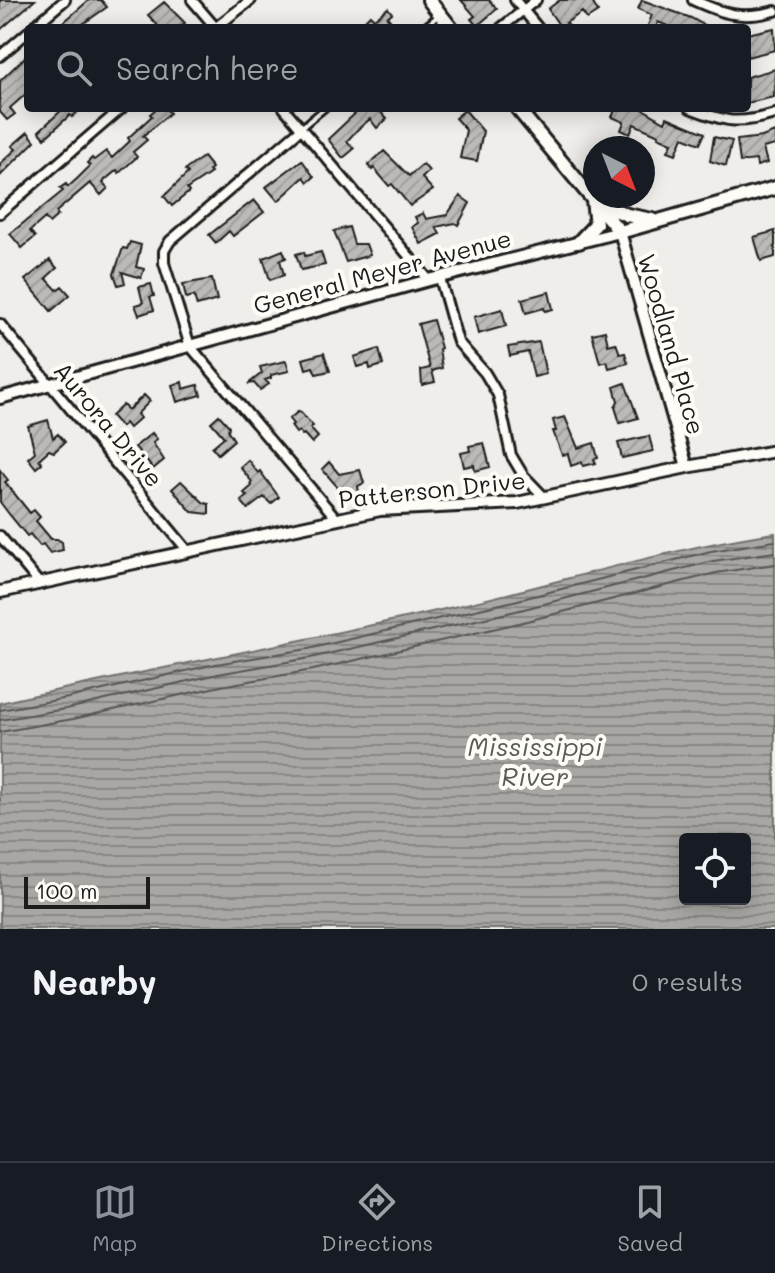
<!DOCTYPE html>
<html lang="en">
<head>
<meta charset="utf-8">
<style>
	body { margin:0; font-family:Mali,sans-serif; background:#20242c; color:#f1f3f6 }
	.controls { position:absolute; right:24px; bottom:24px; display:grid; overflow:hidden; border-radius:8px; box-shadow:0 4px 20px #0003 }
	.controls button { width:72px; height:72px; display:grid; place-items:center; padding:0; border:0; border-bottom:2px solid #363941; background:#171b24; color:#f1f3f6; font:40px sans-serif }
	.compass { position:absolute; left:583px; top:136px; width:72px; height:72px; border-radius:50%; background:#171b24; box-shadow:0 4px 20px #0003; rotate:138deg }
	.scale { position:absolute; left:24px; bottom:20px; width:126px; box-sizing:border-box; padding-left:8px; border:4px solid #1c1c1c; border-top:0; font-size:22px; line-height:28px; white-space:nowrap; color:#1c1c1c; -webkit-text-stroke:6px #fdfcf7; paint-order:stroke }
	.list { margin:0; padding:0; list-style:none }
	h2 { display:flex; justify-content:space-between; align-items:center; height:104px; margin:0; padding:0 32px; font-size:34px }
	h2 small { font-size:26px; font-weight:400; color:#9ea1a6 }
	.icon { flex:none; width:44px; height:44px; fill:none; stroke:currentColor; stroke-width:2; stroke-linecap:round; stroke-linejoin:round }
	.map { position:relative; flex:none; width:775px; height:929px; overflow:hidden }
	.search { position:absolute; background:#171b24; box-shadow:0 4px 20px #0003; left:24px; right:24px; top:24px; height:88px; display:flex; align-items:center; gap:20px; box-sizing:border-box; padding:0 28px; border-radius:8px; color:#9ea1a6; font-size:30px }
	.sheet { height:232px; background:#171b24 }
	nav { display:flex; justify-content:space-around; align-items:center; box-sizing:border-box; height:112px; border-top:2px solid #363941; background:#171b24; font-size:22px; color:#9ea1a6 }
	nav a { display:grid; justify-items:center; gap:4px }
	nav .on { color:#8c9099 }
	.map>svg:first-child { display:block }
</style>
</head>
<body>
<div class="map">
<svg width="775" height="929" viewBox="0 0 775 929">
	<defs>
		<pattern id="water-rules" width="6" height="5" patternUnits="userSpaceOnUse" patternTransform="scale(2)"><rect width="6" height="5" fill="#a8a7a3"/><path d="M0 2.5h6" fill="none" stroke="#888784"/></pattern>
		<pattern id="building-hatch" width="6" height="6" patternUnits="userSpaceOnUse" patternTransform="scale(2)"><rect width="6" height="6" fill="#bbbab6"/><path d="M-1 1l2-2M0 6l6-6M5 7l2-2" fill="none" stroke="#a09f9c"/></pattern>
	</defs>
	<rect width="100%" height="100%" fill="#f0eeea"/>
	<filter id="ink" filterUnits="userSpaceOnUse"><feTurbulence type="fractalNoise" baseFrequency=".0125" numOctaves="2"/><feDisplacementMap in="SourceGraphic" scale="16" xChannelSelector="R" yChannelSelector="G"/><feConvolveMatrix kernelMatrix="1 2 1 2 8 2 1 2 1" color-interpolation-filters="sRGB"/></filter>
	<g filter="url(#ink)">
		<path fill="url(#water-rules)" stroke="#706f6d" stroke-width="2" fill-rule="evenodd" d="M775 533V929H0V703C154 668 309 641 462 605 566 581 669 548 775 533ZM685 839H745V899H685Z"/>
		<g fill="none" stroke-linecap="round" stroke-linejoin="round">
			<path stroke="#545452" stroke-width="2" d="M0 710 68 698 216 664 308 649 514 601 711 551 775 541
				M0 720 71 708 218 674 310 658 516 611 713 561 775 552
				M0 732 73 719 221 686 313 670 519 623 716 573 775 564"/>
		</g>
		<path fill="url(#building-hatch)" stroke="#1c1c1c" stroke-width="2" d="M0 0H35L0 30Z
			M89 0H101L107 7 77 28H57Z
			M461 0H489L497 9 477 26 471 19 475 16Z
			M560 0H591L598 12 587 19 582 12 566 23 571 28H561L548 9Z
			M642 0 691 18 709 28H673L658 22 656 28H647L652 15 638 9Z
			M164 2 185 23 179 28H160L148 15Z
			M388 8 392 13 387 17 390 20 381 28H357L370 15 374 19Z
			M774 28 775 50 747 57V34Z
			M28 54V92L10 108 15 114 7 120 0 112V81Z
			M775 69 774 97 747 103V77Z
			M64 108H82L72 117 70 115 45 138 39 131Z
			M157 108H165L170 113 143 136 147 140 133 152 137 157 119 173 117 170 105 180 103 183 108 188 101 195 90 183 56 212 58 215 49 223 45 218 30 231 35 237 22 248 10 234 63 191 60 188 66 184 68 187 78 178 90 166 87 163 92 158 94 160 106 151 112 158 130 141 128 138 152 116 150 114Z
			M361 108H377L387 119 377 128 370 119 356 131 347 141 354 149 343 158 328 139Z
			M616 108H641L665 122 667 117 705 133 700 144 683 137 676 154 668 151 672 143 658 137 659 135 634 124 630 134 621 130 624 122 612 117Z
			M465 110 483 131 477 161 460 158 466 130 455 118Z
			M28 132 35 141 0 176V164L16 149 12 146Z
			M775 132V145L763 148 767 163 757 166 756 160 740 162 737 140 762 137Z
			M714 137 732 141 726 166 710 161Z
			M384 151 409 176 423 164 429 171 422 178 433 190 410 206 392 184 389 186 374 168 372 170 368 165Z
			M203 157 212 168 209 171 211 173 187 189 189 192 172 206 164 196 188 173 185 170Z
			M302 160 314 177 308 182 304 177 278 201 266 187Z
			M460 196 470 203 458 225 455 223 436 227 440 234 421 244 412 227 418 223 415 217 423 213 426 219 447 215Z
			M254 200 264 212 233 236 229 231 216 243 209 235Z
			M349 227 354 244H366L370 255 346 262 334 231Z
			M775 231V257L761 261 754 237Z
			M130 242 141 245 136 267 144 269 141 278 122 272 125 283 118 285 114 274 123 248 127 249Z
			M283 250 286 258 280 260 284 275 270 280 263 258Z
			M304 252 305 256 321 252 325 265 301 270 296 254Z
			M50 260 57 268 46 278 57 290 62 286 70 295 51 311 25 280Z
			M212 279 217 300 197 306 194 296 186 298 183 284Z
			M151 284 154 296 150 297 154 310 139 315 135 305 143 303 139 287Z
			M549 292 553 309 545 311 544 308 526 313 522 299Z
			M502 309 506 326 478 334 474 317Z
			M433 320 441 348 439 349 442 368 432 371 435 382 422 385 421 370 430 368 418 324Z
			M605 331 608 345 616 343 620 354 625 353 628 363 609 368 607 361 600 363 592 334Z
			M539 342 546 374 534 377 528 352 510 356 508 347Z
			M379 349 383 365 370 369 369 364 357 367 354 357Z
			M324 353 330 371 316 374 313 367 306 369 303 359Z
			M286 361 289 371 271 375V378L265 380 269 384 260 390 254 383 248 384 262 373 260 367Z
			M182 382 183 389 198 385 201 395 177 402 172 385Z
			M625 383 638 418 620 423 615 407 618 401 614 387Z
			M144 395 150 401 137 414 140 418 129 428 125 423 121 427 111 416 123 405 128 410Z
			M299 411 313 426 310 428 318 437 312 443 304 434 302 435 299 431 296 433 291 426 293 424 289 419Z
			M219 415 229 426 228 431 234 440 218 454 212 447 224 437 211 422Z
			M565 417 578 448 594 443 598 458 594 459 596 463 583 466 582 462 571 466 568 454 562 455 553 431H556L553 420Z
			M48 420 53 438 58 434 65 442 54 452 49 450 39 459 42 463 36 468 28 458 35 452 28 426Z
			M152 433 157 439 153 443 164 460 153 469 135 447Z
			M649 436 653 451 622 458 618 443Z
			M484 443 490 467 475 471 474 465 464 467 461 453 470 451 469 446Z
			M248 460 258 473 260 471 279 497 271 504 264 497 248 509 241 501 247 496 244 493 252 486 250 484 252 482 240 467Z
			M329 462 339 474 360 470 364 483 358 486 359 493 341 498 335 484 322 469Z
			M0 470 8 480 5 482 30 513 34 510 40 517 36 521 51 539H57L62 542 63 550 50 553 43 544 40 546 30 534 27 536 9 514 0 502Z
			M181 481 204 503 209 504V514L192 512 172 489Z"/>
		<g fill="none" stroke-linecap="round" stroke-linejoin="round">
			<defs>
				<path id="service" d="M423 28 438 16
					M302 127 325 108"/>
				<path id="minor" d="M192 0 216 28
					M515 0 538 28
					M693 0C724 14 741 20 775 11
					M32 28 65 0
					M215 28 251 0
					M501 28 536 0
					M0 56 28 32
					M284 108 429 280
					M690 108C726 122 737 125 775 114
					M301 129 170 241 164 251V263L190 346 336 518
					M0 213 122 108
					M440 278 458 342 485 373 498 395 511 455 523 475 545 498
					M0 324 188 551
					M0 536 39 583"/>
				<path id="tertiary" d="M0 398 429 280 620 232 687 467
					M0 592 380 510 517 503 687 467 775 451"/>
				<path id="secondary" d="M429 0 451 28
					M517 108 620 232 775 188
					M598 202 627 215 652 220
					M579 242 596 224 593 201"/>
			</defs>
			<use href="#service" stroke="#1c1c1c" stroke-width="10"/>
			<use href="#minor" stroke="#1c1c1c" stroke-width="14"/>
			<use href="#tertiary" stroke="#1c1c1c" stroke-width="16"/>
			<use href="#secondary" stroke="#1c1c1c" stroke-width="18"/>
			<use href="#service" stroke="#fdfcf7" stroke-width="4"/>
			<use href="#minor" stroke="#fdfcf7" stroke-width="8"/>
			<use href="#tertiary" stroke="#fdfcf7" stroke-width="10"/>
			<use href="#secondary" stroke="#fdfcf7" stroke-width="12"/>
		</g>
	</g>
	<g text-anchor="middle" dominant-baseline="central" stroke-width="8" stroke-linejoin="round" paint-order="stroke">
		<g font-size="24" fill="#1c1c1c" stroke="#fdfcf7">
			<text transform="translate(382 271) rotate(-15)">General Meyer Avenue</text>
			<text transform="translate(672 344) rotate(74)">Woodland Place</text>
			<text transform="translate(109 424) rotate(50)">Aurora Drive</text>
			<text transform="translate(432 489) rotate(-6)">Patterson Drive</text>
		</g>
		<g font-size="26" font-style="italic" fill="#5b5b59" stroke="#fdfcf7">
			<text x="535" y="746">Mississippi<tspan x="535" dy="30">River</tspan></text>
		</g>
	</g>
</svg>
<div class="controls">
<button><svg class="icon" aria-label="locate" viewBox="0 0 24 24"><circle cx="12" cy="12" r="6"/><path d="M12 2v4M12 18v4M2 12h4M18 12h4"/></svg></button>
</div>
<svg class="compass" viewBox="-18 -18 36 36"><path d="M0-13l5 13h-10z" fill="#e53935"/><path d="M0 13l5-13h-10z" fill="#9ea1a6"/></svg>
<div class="scale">100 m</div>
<div class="search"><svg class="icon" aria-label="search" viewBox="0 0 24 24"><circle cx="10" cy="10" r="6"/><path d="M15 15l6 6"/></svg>Search here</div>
</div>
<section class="sheet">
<h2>Nearby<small>0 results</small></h2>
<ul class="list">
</ul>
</section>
<nav>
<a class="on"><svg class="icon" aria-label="map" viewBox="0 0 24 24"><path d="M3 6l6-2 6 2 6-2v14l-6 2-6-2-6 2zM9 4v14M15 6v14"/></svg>Map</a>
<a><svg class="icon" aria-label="directions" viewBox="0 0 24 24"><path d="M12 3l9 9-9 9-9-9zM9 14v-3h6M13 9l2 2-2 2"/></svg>Directions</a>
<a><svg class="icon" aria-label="saved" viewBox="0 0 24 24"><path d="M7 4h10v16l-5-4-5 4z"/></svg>Saved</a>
</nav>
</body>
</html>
